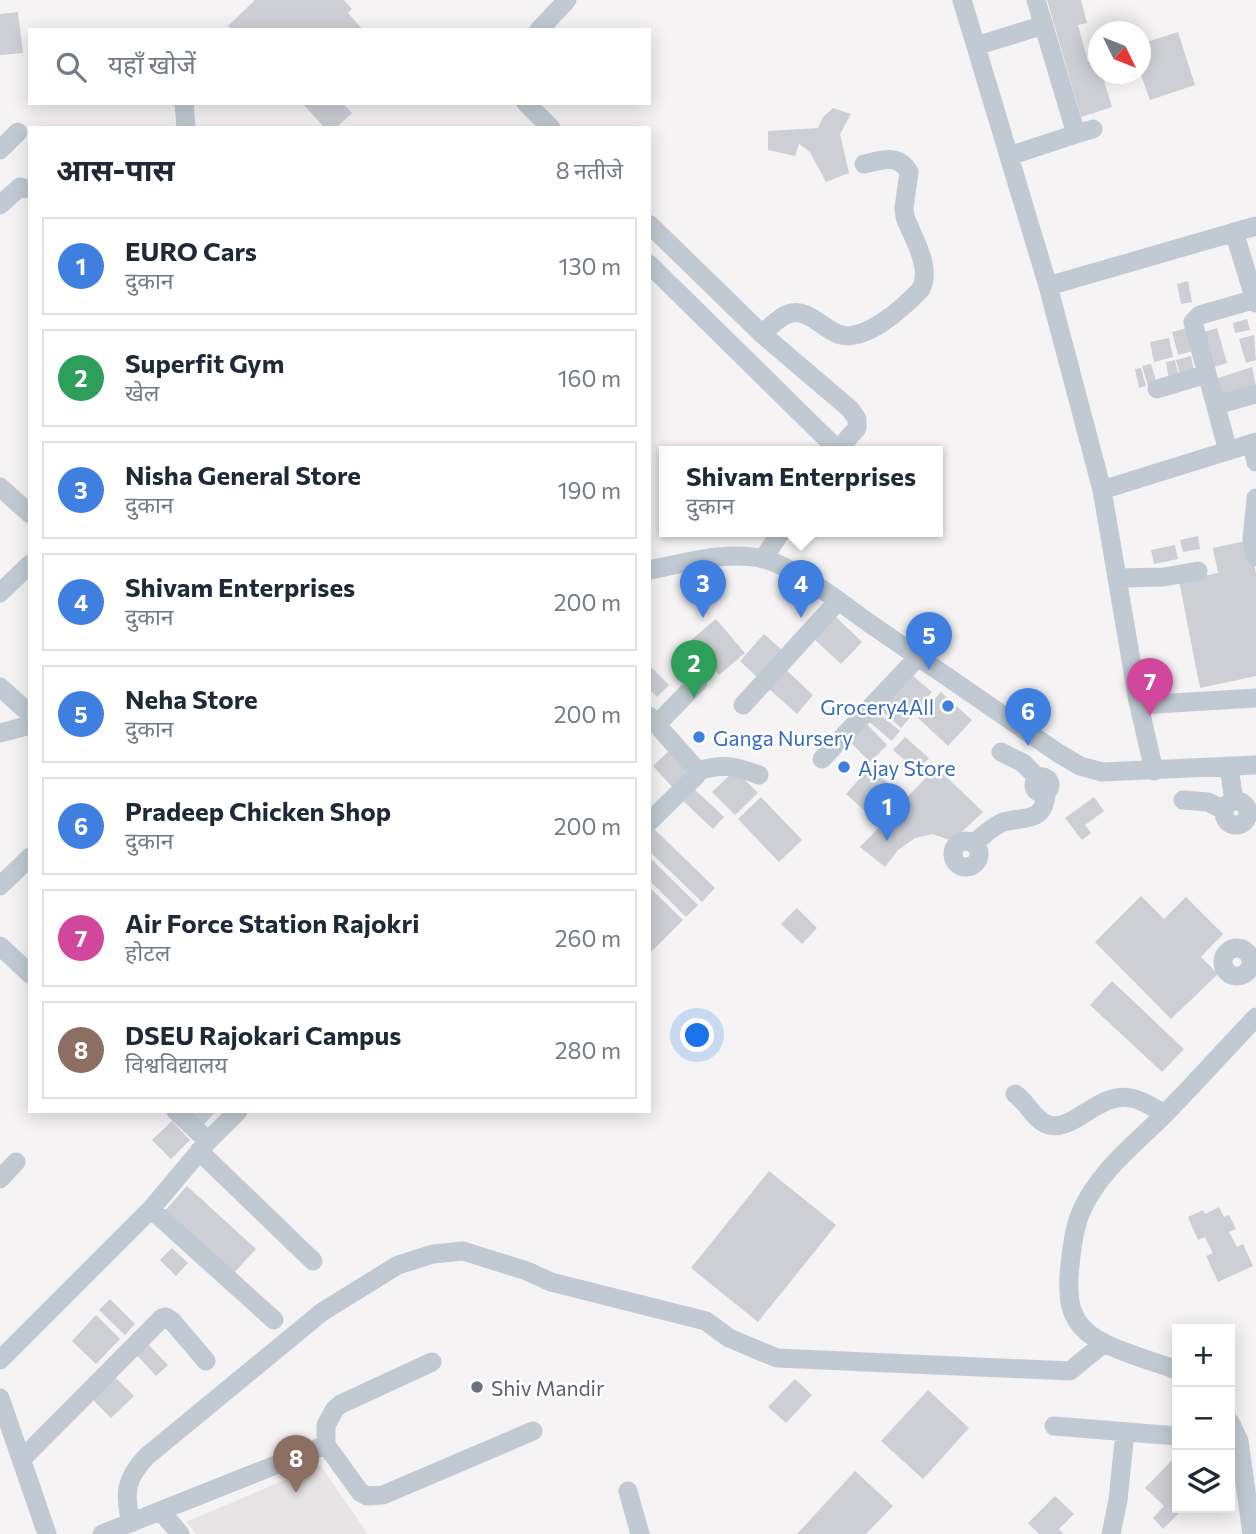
<!DOCTYPE html>
<html lang="hi">
<head>
<meta charset="utf-8">
<style>
	body { margin:0; font-family:Commissioner,"Noto Sans Devanagari",sans-serif; background:#f2f2f3; color:#1f2937 }
	.controls { position:absolute; right:21px; bottom:21px; display:grid; overflow:hidden; border-radius:0px; box-shadow:0 4px 18px #0003 }
	.controls button { width:63px; height:63px; display:grid; place-items:center; padding:0; border:0; border-bottom:2px solid #e0e1e3; background:#fff; color:#1f2937; font:35px sans-serif }
	.compass { position:absolute; left:1088px; top:21px; width:63px; height:63px; border-radius:50%; background:#fff; box-shadow:0 4px 18px #0003; rotate:133deg }
	.you { position:absolute; left:698px; top:1036px; width:24px; height:24px; margin:-18px; border:5px solid #fff; border-radius:50%; background:#1a73e8; box-shadow:0 0 0 10px #1a73e833 }
	.badge { display:grid; place-items:center; width:46px; height:46px; border-radius:50%; background:#2563eb; color:#fff; font-size:23px; font-weight:700 }
	.pin { position:absolute; translate:-50% -58px; filter:drop-shadow(0 2px 4px #0008) }
	.pin::after { content:''; position:absolute; top:37px; width:24px; height:21px; background:inherit; clip-path:polygon(0 0,100% 0,50% 100%) }
	.popup { position:absolute; left:659px; top:446px; width:284px; height:91px; box-sizing:border-box; display:grid; place-content:center; border-radius:0px; background:#fff; filter:drop-shadow(0 2px 5px #0005); font-size:23px; white-space:nowrap; color:#747a83 }
	.popup b { font-size:26px; color:#1f2937 }
	.popup::after { content:''; position:absolute; left:50%; top:100%; margin-left:-14px; border:14px solid transparent; border-top-color:#fff }
	.list { margin:0; padding:0; list-style:none }
	h2 { display:flex; justify-content:space-between; align-items:center; height:91px; margin:0; padding:0 28px; font-size:30px }
	h2 small { font-size:23px; font-weight:400; color:#747a83 }
	.list li { display:grid; grid-template-columns:46px 1fr auto; gap:21px; align-items:center; box-sizing:border-box; height:98px; margin:0 14px 14px; padding:0 14px; border:2px solid #e0e1e3; border-radius:0px }
	.list b { display:block; font-size:26px; white-space:nowrap }
	.list p { margin:0; font-size:23px; white-space:nowrap; color:#747a83 }
	.list em { font-size:23px; font-style:normal; color:#747a83 }
	.icon { flex:none; width:38px; height:38px; fill:none; stroke:currentColor; stroke-width:2; stroke-linecap:round; stroke-linejoin:round }
	.map { position:relative; flex:none; width:1256px; height:1534px; overflow:hidden }
	.search { position:absolute; background:#fff; box-shadow:0 4px 18px #0003; left:28px; top:28px; width:623px; height:77px; display:flex; align-items:center; gap:18px; box-sizing:border-box; padding:0 24px; border-radius:0px; color:#747a83; font-size:26px }
	.panel { position:absolute; background:#fff; box-shadow:0 4px 18px #0003; left:28px; top:126px; width:623px; height:987px; border-radius:0px }
	.map>svg:first-child { display:block }
</style>
</head>
<body>
<div class="map">
<svg width="1256" height="1534" viewBox="0 0 1256 1534">
	<rect width="100%" height="100%" fill="#f5f3f3"/>
	<path fill="#e6e4e5" d="M320 1465 368 1534H197L186 1522Z"/>
	<path fill="#cdcfd5" d="M255 0H344L352 9 348 13 363 30H232L228 26Z
		M1047 0H1081L1087 23 1078 25 1088 62 1098 59V74H1102L1112 107 1081 117Z
		M18 12 23 53 0 55V14Z
		M1178 32 1195 85 1150 100 1140 72V44Z
		M302 103H342L352 113 336 128H325Z
		M833 108 851 114 840 134 849 173 826 182 810 152 799 144 795 156 768 150V131L818 128 823 117Z
		M1188 281 1192 302 1181 304 1177 284Z
		M1247 319 1250 330 1235 333 1233 323Z
		M1187 328 1193 351 1178 355 1172 332Z
		M1217 328 1227 363 1211 368 1201 333Z
		M1254 335 1256 360 1246 363 1239 339Z
		M1169 338 1173 357 1154 362 1150 342Z
		M1191 356 1194 371 1180 375 1176 360Z
		M1175 360 1179 377 1169 379 1166 362Z
		M1151 364 1157 384 1148 386 1142 366Z
		M1252 367 1256 386 1221 397 1215 379Z
		M1141 368 1146 386 1139 388 1135 369Z
		M1198 536 1200 549 1183 552 1180 540Z
		M1250 540 1256 573V676L1200 688 1179 581 1218 573 1213 548Z
		M1175 545 1178 559 1154 564 1151 550Z
		M832 613 862 642 841 664 811 636Z
		M716 619 745 653 719 675 690 641Z
		M764 634 784 652 759 679 740 661Z
		M649 665 669 685 657 697 649 689Z
		M785 669 813 695 797 714 768 688Z
		M911 674 932 692 901 728 880 709Z
		M941 692 972 720 948 746 918 718Z
		M876 711 900 731 892 741 868 721Z
		M866 723 887 745 870 762 849 741Z
		M905 737 929 758 917 771 893 750Z
		M673 747 696 771 675 790 653 766Z
		M870 767 899 793 875 820 846 794Z
		M936 767 983 812 952 841 933 834 915 838 898 850 885 867 860 847Z
		M735 770 758 793 735 815 712 792Z
		M693 788 724 817 713 829 682 800Z
		M761 797 802 840 779 862 738 819Z
		M1094 797 1104 811 1085 825 1091 833 1082 840 1065 818Z
		M649 824 715 888 702 902 649 851Z
		M649 857 698 905 686 917 649 880Z
		M649 887 683 920 649 954Z
		M1141 896 1164 919 1186 897 1223 934 1201 957 1218 974 1171 1019 1095 942Z
		M797 908 817 928 802 944 781 924Z
		M1112 981 1184 1049 1162 1072 1090 1005Z
		M180 1111H216L200 1129Z
		M172 1121 190 1140 171 1159 152 1140Z
		M769 1171 836 1225 758 1322 691 1268Z
		M187 1186 256 1249 230 1277 162 1214Z
		M1219 1207 1224 1217 1229 1215 1236 1229 1229 1232 1237 1247 1243 1244 1253 1266 1218 1282 1206 1256 1213 1253 1205 1237 1198 1240 1188 1217 1203 1210 1205 1214Z
		M172 1248 188 1263 176 1276 160 1260Z
		M110 1299 135 1324 125 1335 99 1310Z
		M96 1315 120 1339 96 1364 72 1341Z
		M145 1341 168 1365 156 1376 134 1352Z
		M114 1376 134 1396 111 1418 91 1398Z
		M795 1379 812 1395 786 1423 768 1407Z
		M928 1390 969 1428 923 1479 881 1441Z
		M1177 1455V1508H1184L1163 1529 1153 1518 1164 1506 1145 1488Z
		M855 1471 893 1506 866 1534H797Z
		M1055 1496 1074 1514 1059 1529 1063 1534H1039L1028 1523Z"/>
	<g fill="none" stroke-linecap="round" stroke-linejoin="round">
		<path stroke="#c1cad2" stroke-width="19" d="M962 0 1048 286 1102 490 1138 701 1154 771
			M1036 0 1076 134 1093 129
			M539 30 567 0
			M976 46 1044 25
			M184 103 186 128
			M526 103 551 128
			M0 150 18 132
			M1009 156 1076 134
			M0 205 20 187 30 189
			M649 224 762 334 850 409 857 419V428L836 452
			M1234 232 1256 303
			M649 264 837 449
			M1048 286 1256 226
			M762 334C769 328 779 317 788 314 807 307 822 328 838 334 864 344 904 307 921 289 932 267 913 238 905 217L904 208 909 172C898 153 882 160 864 164
			M1157 389 1207 374
			M1216 405 1256 394
			M1252 443 1256 462
			M1228 451 1193 322 1200 315 1256 299
			M0 487 30 514
			M1102 490 1256 442
			M1256 557 1252 540 1256 498
			M763 559 781 532
			M649 570C685 563 724 551 760 558 793 565 841 603 869 623 932 666 995 710 1058 753L1080 766 1102 772 1256 765
			M1117 578 1164 577 1198 571
			M0 593 30 564
			M0 687 30 714
			M743 705 838 601
			M1139 705 1256 698
			M649 716 698 771
			M657 724 698 682
			M0 733 30 725
			M1001 752 1023 763 1038 778
			M822 759 918 657
			M1229 767 1234 801
			M1034 785a8 8 0 1 1 16 0a8 8 0 1 1-16 0Z
			M1183 800 1208 802 1224 810
			M1224 813a12 12 0 1 1 24 0a12 12 0 1 1-24 0Z
			M649 822 696 776 698 771C723 763 735 766 759 775
			M953 854a13 13 0 1 1 26 0a13 13 0 1 1-26 0Z
			M974 844C982 836 991 828 1001 823 1020 815 1045 826 1046 792
			M0 886 30 857
			M0 946 30 974
			M1223 962a14 14 0 1 1 28 0a14 14 0 1 1-28 0Z
			M1015 1094C1027 1102 1033 1118 1046 1124 1072 1135 1098 1091 1131 1098 1143 1100 1154 1108 1165 1114
			M176 1111 208 1141
			M199 1151 313 1261
			M0 1179 16 1162
			M151 1209 274 1320
			M0 1360 151 1209 208 1141 238 1111
			M432 1362 341 1404 335 1409 326 1425V1445L360 1492 367 1496 383 1495 533 1431
			M1177 1370C1153 1361 1107 1349 1088 1333 1069 1317 1068 1298 1069 1275 1071 1255 1073 1231 1081 1212 1098 1172 1134 1145 1164 1115 1195 1083 1225 1050 1256 1017
			M0 1398 47 1534
			M1230 1422 1239 1441 1252 1534
			M1054 1426 1177 1436
			M22 1459 162 1318 166 1317 172 1321 206 1361
			M628 1491 640 1534
			M161 1511 180 1534
			M131 1523C124 1493 125 1479 147 1456L322 1312 398 1265 433 1254 463 1251 527 1271 551 1282 706 1321 729 1338 777 1358 1070 1371 1104 1343
			M102 1534 326 1445
			M1111 1534 1118 1500 1125 1432"/>
	</g>
	<g fill="#3f7fe0" stroke="#fff" stroke-width="2.5">
		<circle cx="948" cy="706" r="7"/>
		<circle cx="699" cy="737" r="7"/>
		<circle cx="844" cy="767" r="7"/>
	</g>
	<circle fill="#6b7280" stroke="#fff" stroke-width="2.5" cx="477" cy="1387" r="7"/>
	<g text-anchor="middle" dominant-baseline="central" stroke-width="5" stroke-linejoin="round" paint-order="stroke">
		<g font-size="21" fill="#366cbe" stroke="#fff" text-anchor="start">
			<text x="934" y="706" text-anchor="end">Grocery4All</text>
			<text x="713" y="737">Ganga Nursery</text>
			<text x="858" y="767">Ajay Store</text>
		</g>
		<g font-size="21" fill="#5b616d" stroke="#fff" text-anchor="start">
			<text x="491" y="1387">Shiv Mandir</text>
		</g>
	</g>
</svg>
<div class="controls">
<button>+</button>
<button>−</button>
<button><svg class="icon" aria-label="layers" viewBox="0 0 24 24"><path d="M12 4l9 5-9 5-9-5zM3 14l9 5 9-5"/></svg></button>
</div>
<svg class="compass" viewBox="-18 -18 36 36"><path d="M0-13l5 13h-10z" fill="#e53935"/><path d="M0 13l5-13h-10z" fill="#747a83"/></svg>
<div class="you"></div>
<div class="pin badge" style="left:887px;top:841px;background:#3f7fe0">1</div>
<div class="pin badge" style="left:694px;top:698px;background:#2e9e5b">2</div>
<div class="pin badge" style="left:703px;top:618px;background:#3f7fe0">3</div>
<div class="pin badge" style="left:801px;top:618px;background:#3f7fe0">4</div>
<div class="popup"><b>Shivam Enterprises</b>दुकान</div>
<div class="pin badge" style="left:929px;top:670px;background:#3f7fe0">5</div>
<div class="pin badge" style="left:1028px;top:746px;background:#3f7fe0">6</div>
<div class="pin badge" style="left:1150px;top:716px;background:#d1479c">7</div>
<div class="pin badge" style="left:296px;top:1493px;background:#8d6e63">8</div>
<div class="search"><svg class="icon" aria-label="search" viewBox="0 0 24 24"><circle cx="10" cy="10" r="6"/><path d="M15 15l6 6"/></svg>यहाँ खोजें</div>
<section class="panel">
<h2>आस-पास<small>8 नतीजे</small></h2>
<ul class="list">
<li><span class="badge" style="background:#3f7fe0">1</span><div><b>EURO Cars</b><p>दुकान</p></div><em>130 m</em></li>
<li><span class="badge" style="background:#2e9e5b">2</span><div><b>Superfit Gym</b><p>खेल</p></div><em>160 m</em></li>
<li><span class="badge" style="background:#3f7fe0">3</span><div><b>Nisha General Store</b><p>दुकान</p></div><em>190 m</em></li>
<li><span class="badge" style="background:#3f7fe0">4</span><div><b>Shivam Enterprises</b><p>दुकान</p></div><em>200 m</em></li>
<li><span class="badge" style="background:#3f7fe0">5</span><div><b>Neha Store</b><p>दुकान</p></div><em>200 m</em></li>
<li><span class="badge" style="background:#3f7fe0">6</span><div><b>Pradeep Chicken Shop</b><p>दुकान</p></div><em>200 m</em></li>
<li><span class="badge" style="background:#d1479c">7</span><div><b>Air Force Station Rajokri</b><p>होटल</p></div><em>260 m</em></li>
<li><span class="badge" style="background:#8d6e63">8</span><div><b>DSEU Rajokari Campus</b><p>विश्वविद्यालय</p></div><em>280 m</em></li>
</ul>
</section>
</div>
</body>
</html>
